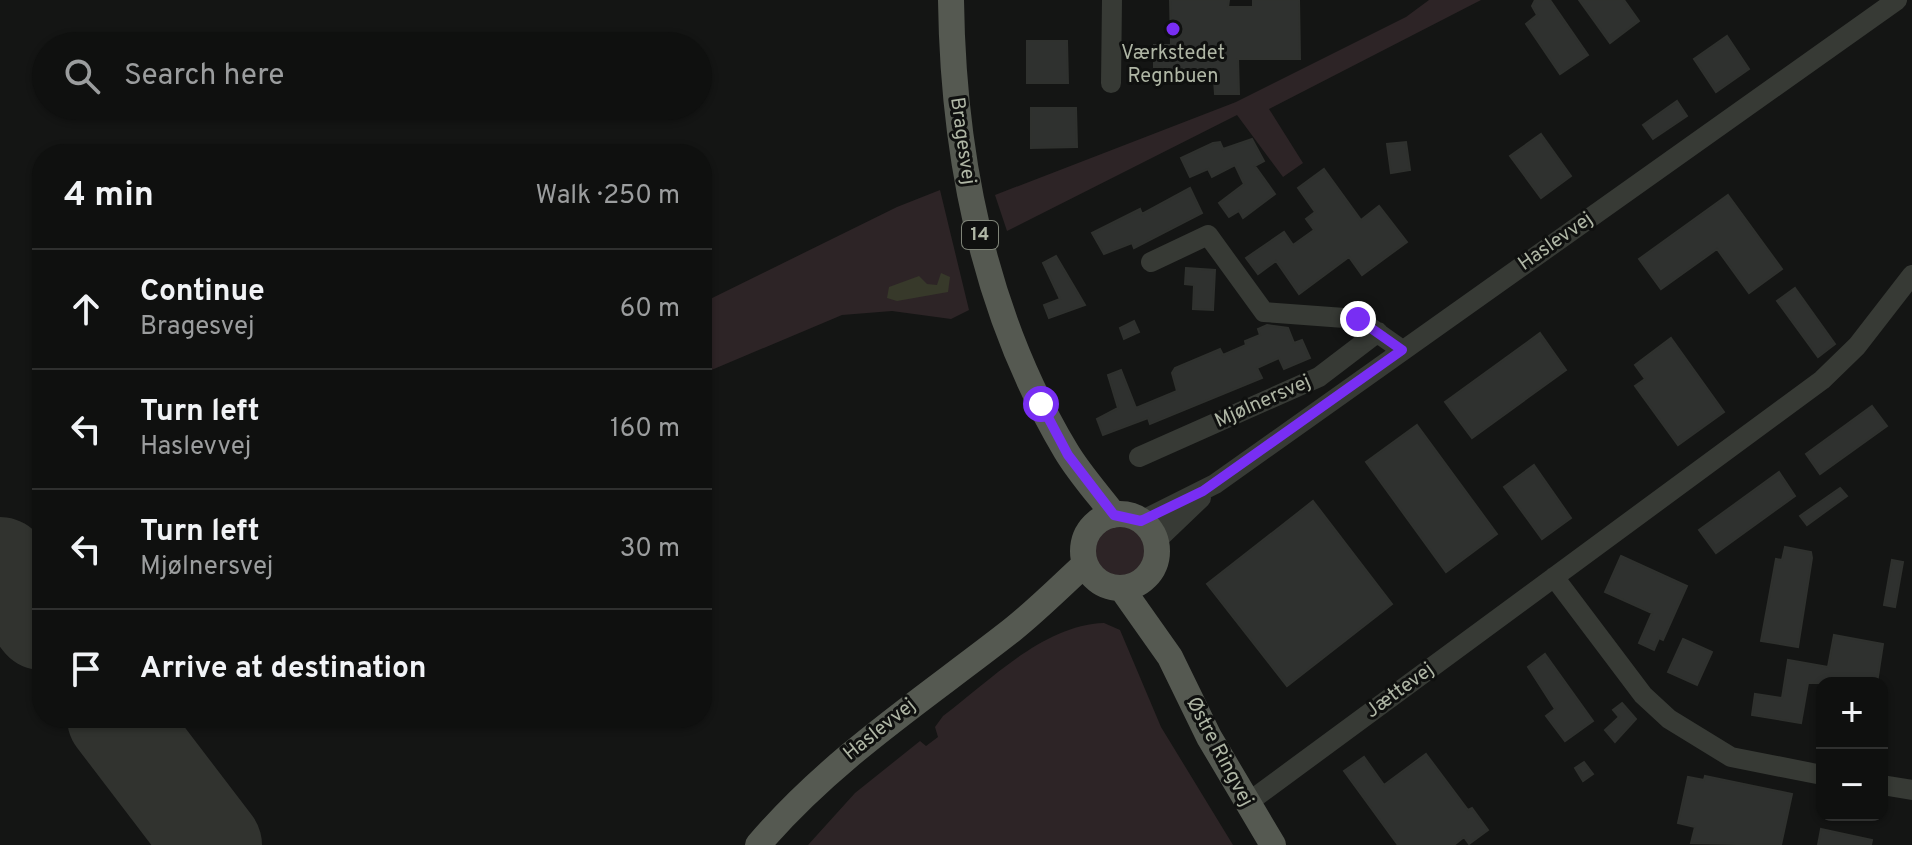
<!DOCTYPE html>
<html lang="en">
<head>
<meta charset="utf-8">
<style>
	body { margin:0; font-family:Overpass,sans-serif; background:#1d1e1d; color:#f1f3f6 }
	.controls { position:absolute; right:24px; bottom:24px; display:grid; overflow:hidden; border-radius:16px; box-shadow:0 2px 6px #0004 }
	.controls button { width:72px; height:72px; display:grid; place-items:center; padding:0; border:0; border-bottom:2px solid #2f302f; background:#0f100f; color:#f1f3f6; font:40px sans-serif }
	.stop { position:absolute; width:24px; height:24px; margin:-18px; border:6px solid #782ef3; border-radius:50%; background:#fff }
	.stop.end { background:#782ef3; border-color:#fff; box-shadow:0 2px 8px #0008 }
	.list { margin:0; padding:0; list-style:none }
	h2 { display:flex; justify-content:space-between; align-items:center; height:104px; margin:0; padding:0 32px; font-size:34px }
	h2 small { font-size:26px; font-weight:400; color:#9b9d9e }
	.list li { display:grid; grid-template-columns:52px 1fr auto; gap:24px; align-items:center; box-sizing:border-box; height:120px; padding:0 32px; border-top:2px solid #2f302f }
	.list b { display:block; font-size:30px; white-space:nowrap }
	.list p { margin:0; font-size:26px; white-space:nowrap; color:#9b9d9e }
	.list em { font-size:26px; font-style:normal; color:#9b9d9e }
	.icon { flex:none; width:44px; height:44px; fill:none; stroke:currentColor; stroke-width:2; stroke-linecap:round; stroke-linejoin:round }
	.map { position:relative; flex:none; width:1912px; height:845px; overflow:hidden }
	.search { position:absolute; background:#0f100f; box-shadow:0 2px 6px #0004; left:32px; top:32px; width:680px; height:88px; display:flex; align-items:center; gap:20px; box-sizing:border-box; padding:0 28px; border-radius:44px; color:#9b9d9e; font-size:30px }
	.panel { position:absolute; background:#0f100f; box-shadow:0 2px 6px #0004; left:32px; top:144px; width:680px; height:584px; border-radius:32px }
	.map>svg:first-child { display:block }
</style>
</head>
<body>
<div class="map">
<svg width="1912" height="845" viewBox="0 0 1912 845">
	<rect width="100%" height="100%" fill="#141514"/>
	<path fill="#2d2426" d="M1429 0H1481L1269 109 1303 163 1283 177 1237 115 1007 231 995 195 1236 102 1406 17Z
		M940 190 969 310 951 319 892 311 842 315 702 374V303L897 207Z
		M1093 552a27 27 0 1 1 54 0a27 27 0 1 1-54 0Z
		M1104 623 1120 630 1161 727 1233 845H808L855 793 920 741 926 746 938 737 935 727 943 716C990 681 1043 625 1104 623Z"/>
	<path fill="#37392a" d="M941 273 950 277 948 292 897 301 887 298 889 287 919 276 927 284 937 285Z"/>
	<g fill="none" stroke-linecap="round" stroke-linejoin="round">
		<path stroke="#31332f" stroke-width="98" d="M0 566 42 621
			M116 718 213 845"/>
	</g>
	<path fill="#2f312f" stroke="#2f312e" stroke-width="2" d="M1170 0H1229L1228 7H1253V0H1299L1300 59H1238L1239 94H1215L1214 80H1171L1170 68 1154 67V45H1171Z
		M1535 0H1550L1588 55 1560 74 1526 24 1537 15 1532 6Z
		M1579 0H1624L1639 21 1610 43Z
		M1727 36 1749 69 1716 92 1694 59Z
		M1027 41H1067L1068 83H1027Z
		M1677 101 1687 116 1653 139 1643 125Z
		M1031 108H1076L1077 147 1031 148Z
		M1541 134 1571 176 1541 198 1510 156Z
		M1252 139 1264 161 1255 166 1275 194 1243 218 1239 211 1229 217 1219 203 1244 184 1235 165 1212 177 1208 169 1190 177 1181 158 1213 143 1220 142 1223 149Z
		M1406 142 1410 170 1391 173 1387 144Z
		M1324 169 1361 220 1379 206 1407 242 1362 275 1349 257 1299 294 1276 261 1258 274 1246 258 1284 232 1293 245 1314 230 1306 219 1315 212 1298 188Z
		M1190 188 1202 213 1134 248 1132 243 1104 254 1092 233 1140 209 1142 214Z
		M1728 195 1782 269 1749 293 1717 249 1661 289 1639 259Z
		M1056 256 1085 305 1049 318 1044 305 1060 299 1043 263Z
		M1186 268 1215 270 1213 310 1193 309 1194 285 1185 284Z
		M1795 288 1835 344 1818 357 1777 301Z
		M1134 321 1139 332 1124 339 1120 328Z
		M1267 325 1288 328 1294 343 1302 340 1310 358 1284 369 1279 358 1257 368 1262 378 1150 424 1148 418 1103 435 1097 419 1118 408 1108 375 1121 370 1136 408 1177 391 1172 373 1175 368 1220 349 1223 355 1246 345 1245 341 1260 335 1258 329Z
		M1540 333 1566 370 1472 438 1445 402Z
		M1671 338 1724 412 1678 445 1635 386 1645 379 1635 365Z
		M1872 406 1887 426 1820 474 1806 454Z
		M1417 425 1497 534 1446 572 1366 462Z
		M1534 465 1571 518 1542 539 1504 487Z
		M1779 472 1795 496 1716 553 1699 530Z
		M1840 488 1847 496 1807 525 1800 516Z
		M1313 501 1392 604 1287 686 1207 584Z
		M1785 547 1811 552 1812 558 1798 647 1761 641 1776 559 1782 560Z
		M1621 556 1687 586 1663 640 1659 638 1654 650 1639 643 1652 613 1605 592Z
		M1892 560 1903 562 1895 607 1884 605Z
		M1834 635 1883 644 1877 683H1808L1801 723 1752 715 1755 694 1782 698 1788 660 1828 667Z
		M1683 639 1712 652 1697 685 1668 672Z
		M1545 654 1593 721 1565 741 1546 716 1555 709 1528 667Z
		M1622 703 1636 719 1615 742 1605 730 1619 717 1613 710Z
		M1426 754 1468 810 1472 808 1488 830 1469 844 1464 837 1454 845H1398L1344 771 1364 757 1384 785Z
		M1584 762 1593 774 1583 781 1575 768Z
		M1705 776 1792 794 1781 845 1691 843 1695 827 1678 823 1688 777 1704 780Z
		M1821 829 1872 840 1871 845H1818Z"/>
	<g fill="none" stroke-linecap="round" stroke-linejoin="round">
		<path stroke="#373a35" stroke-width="20" d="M1111 83 1112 0
			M1151 262 1208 235 1264 312 1358 319 1402 350
			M1139 457 1319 377 1378 332
			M1141 521 1215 484 1897 0
			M1156 541 1201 498
			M1554 577 1643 695 1669 719 1731 757 1822 775
			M1882 785 1912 790
			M1246 804 1822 380 1857 346 1912 275"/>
		<path stroke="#555951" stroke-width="26" d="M951 0C953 157 985 315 1066 451 1079 473 1098 494 1114 515
			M1083 551a37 37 0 1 1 74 0a37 37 0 1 1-74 0Z
			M1122 589 1170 657 1209 737 1273 845
			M758 845C831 759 924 699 1012 630 1037 610 1061 586 1085 564"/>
	</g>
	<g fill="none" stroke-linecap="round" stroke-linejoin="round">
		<path stroke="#782ef3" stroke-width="10" d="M1041 404 1068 455 1114 515 1141 521 1203 491 1402 350 1358 319"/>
	</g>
	<circle fill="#782ef3" stroke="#0f100f" stroke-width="3" cx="1173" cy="29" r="8"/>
	<g text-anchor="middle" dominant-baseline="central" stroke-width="6" stroke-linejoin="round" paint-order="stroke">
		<rect fill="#0f100f" stroke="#7f8478" stroke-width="2" x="962" y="221" width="36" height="28" rx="6"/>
		<g font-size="18" font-weight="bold" fill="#afb6a5">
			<text x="980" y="235">14</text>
		</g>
		<g font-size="20" fill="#afb6a5" stroke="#0f100f">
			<text x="1173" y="54">Værkstedet<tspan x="1173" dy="23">Regnbuen</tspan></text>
		</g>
		<g font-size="20" fill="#afb6a5" stroke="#0f100f">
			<text transform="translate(962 141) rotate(82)">Bragesvej</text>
			<text transform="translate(1556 242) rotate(-35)">Haslevvej</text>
			<text transform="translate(1263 402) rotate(-24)">Mjølnersvej</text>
			<text transform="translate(1400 691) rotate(-36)">Jættevej</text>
			<text transform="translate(880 730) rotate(-39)">Haslevvej</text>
			<text transform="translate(1219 752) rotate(62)">Østre Ringvej</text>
		</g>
	</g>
</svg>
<div class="controls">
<button>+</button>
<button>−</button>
</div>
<div class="stop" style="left:1041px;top:404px"></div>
<div class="stop end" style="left:1358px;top:319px"></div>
<div class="search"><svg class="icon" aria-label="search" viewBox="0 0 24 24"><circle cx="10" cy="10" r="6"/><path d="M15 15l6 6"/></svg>Search here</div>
<section class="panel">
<h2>4 min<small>Walk · 250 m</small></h2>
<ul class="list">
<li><svg class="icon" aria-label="ahead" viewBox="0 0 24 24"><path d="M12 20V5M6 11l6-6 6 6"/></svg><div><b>Continue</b><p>Bragesvej</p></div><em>60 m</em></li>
<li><svg class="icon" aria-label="left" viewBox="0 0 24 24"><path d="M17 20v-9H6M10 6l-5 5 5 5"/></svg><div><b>Turn left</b><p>Haslevvej</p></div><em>160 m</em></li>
<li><svg class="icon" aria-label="left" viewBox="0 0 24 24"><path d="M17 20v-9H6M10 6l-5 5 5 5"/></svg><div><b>Turn left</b><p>Mjølnersvej</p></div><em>30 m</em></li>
<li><svg class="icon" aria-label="arrive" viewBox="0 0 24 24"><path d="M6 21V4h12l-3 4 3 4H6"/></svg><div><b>Arrive at destination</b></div></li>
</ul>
</section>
</div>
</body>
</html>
